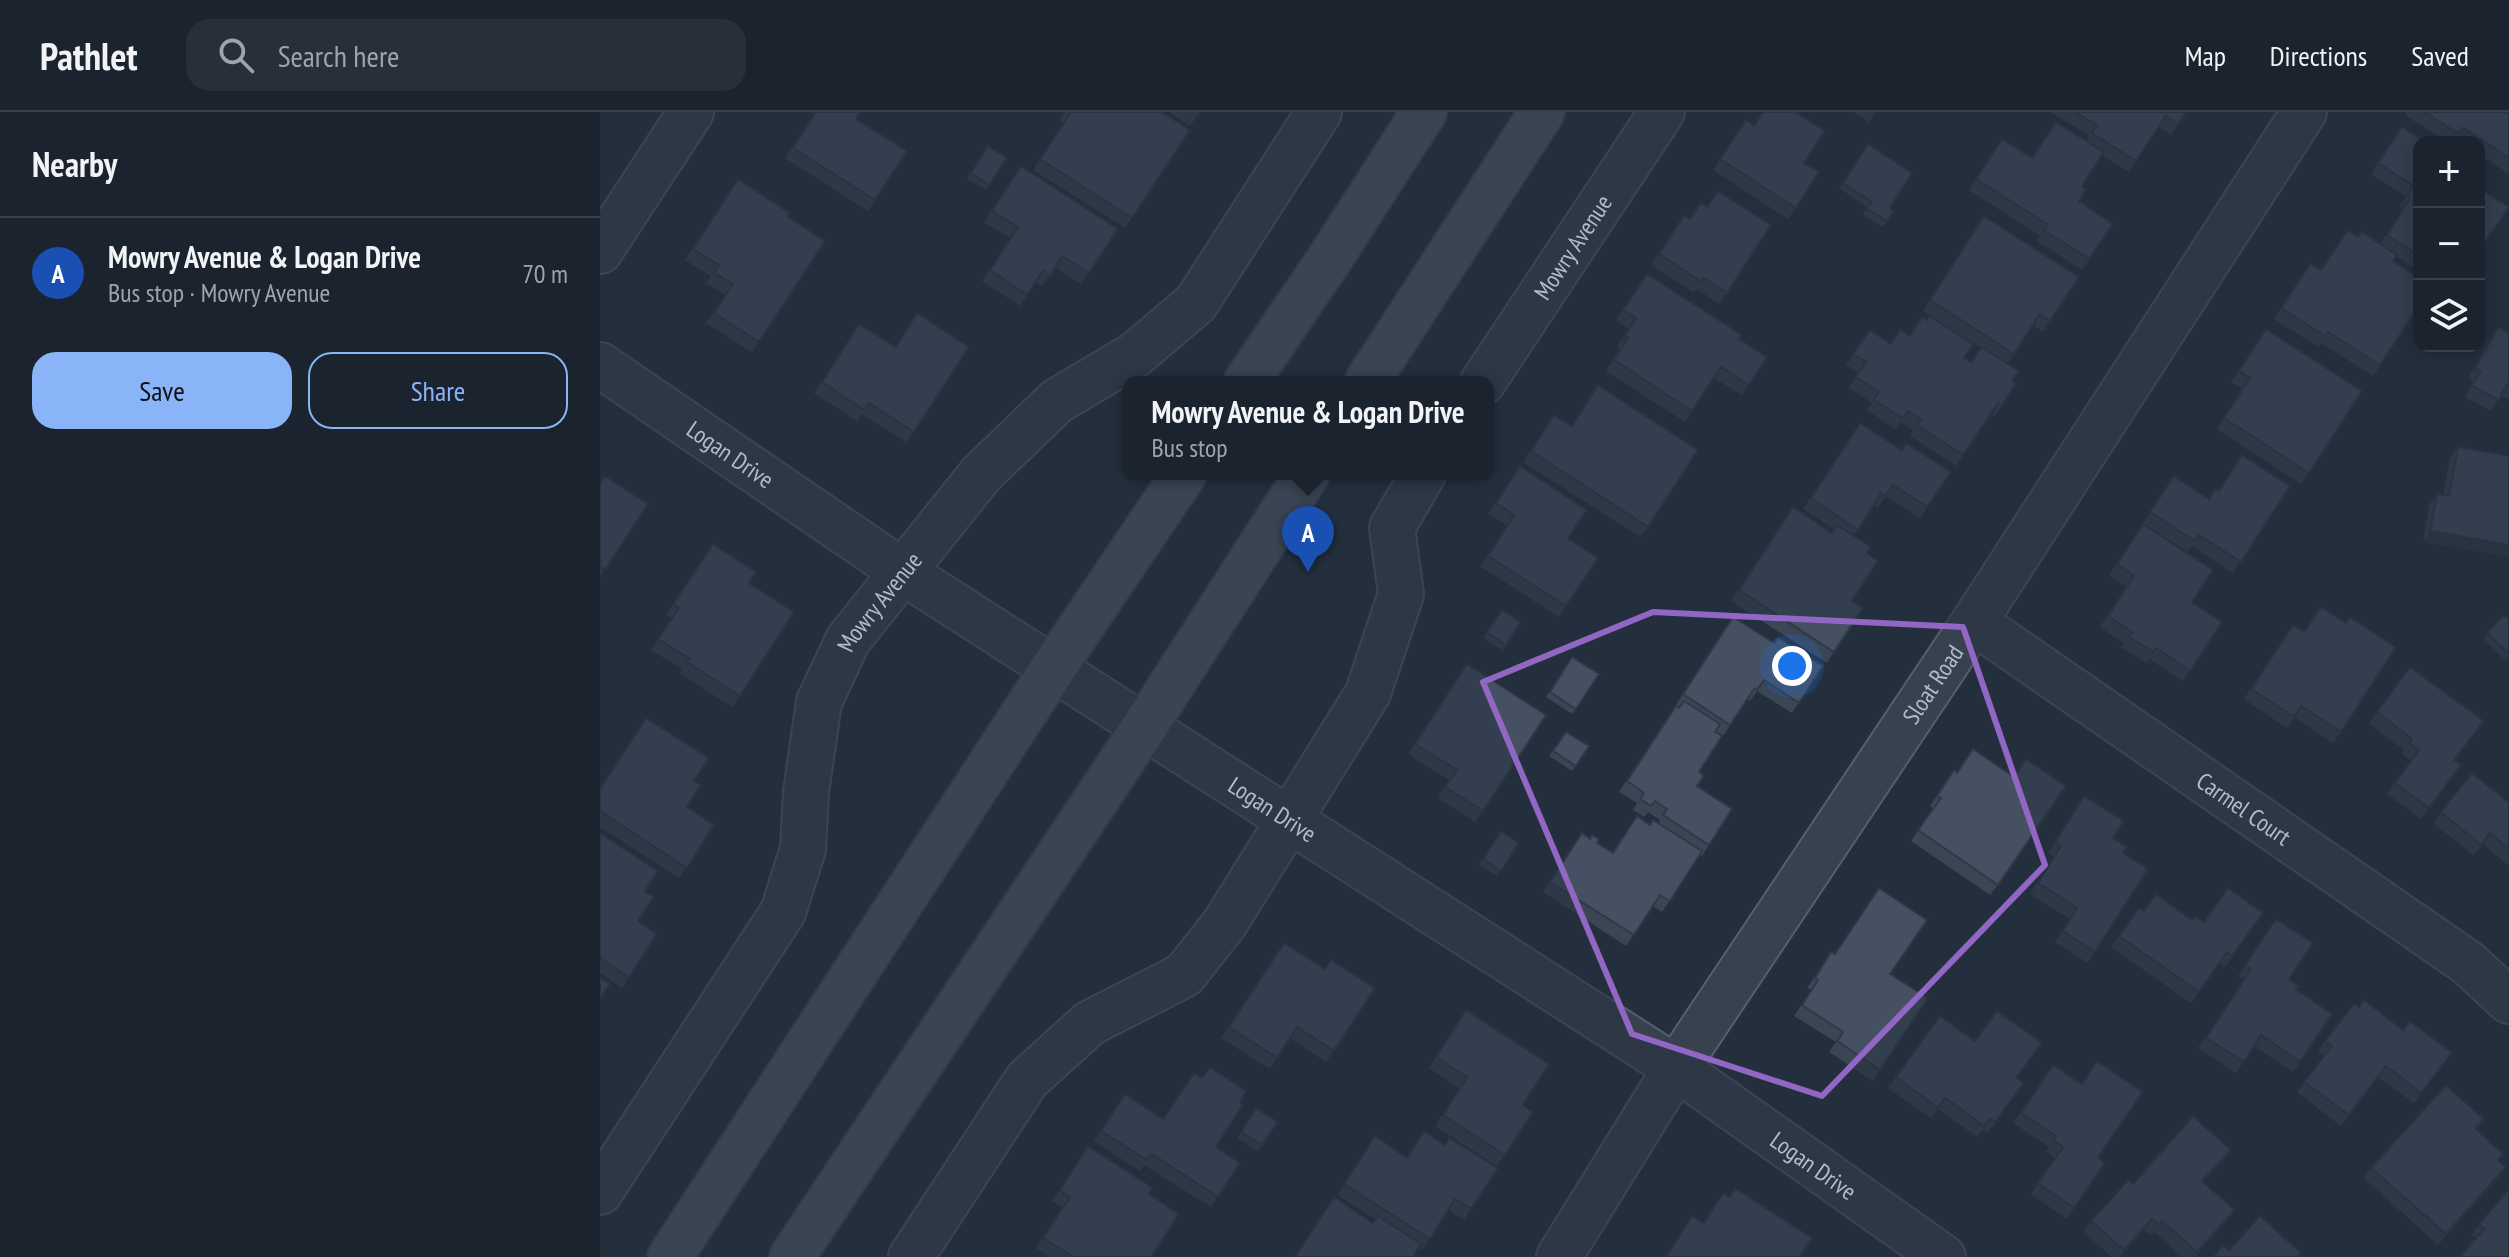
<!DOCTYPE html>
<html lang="en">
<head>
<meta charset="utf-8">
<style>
	body { margin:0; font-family:"PT Sans Narrow",sans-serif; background:#282f3a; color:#f1f3f6 }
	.controls { position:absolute; right:24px; top:24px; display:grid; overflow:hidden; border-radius:16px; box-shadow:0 4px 20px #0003 }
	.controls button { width:72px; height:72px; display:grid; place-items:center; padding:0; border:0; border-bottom:2px solid #39404a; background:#1b232e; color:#f1f3f6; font:40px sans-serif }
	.you { position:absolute; left:1192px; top:554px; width:28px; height:28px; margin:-20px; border:6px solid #fff; border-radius:50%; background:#1a73e8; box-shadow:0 0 0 12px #1a73e833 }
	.badge { display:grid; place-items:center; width:52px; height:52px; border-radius:50%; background:#8ab4f8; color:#fff; font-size:26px; font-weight:700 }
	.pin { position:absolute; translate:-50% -66px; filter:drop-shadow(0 2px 4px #0008) }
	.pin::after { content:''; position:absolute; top:42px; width:28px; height:24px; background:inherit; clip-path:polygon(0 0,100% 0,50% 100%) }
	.popup { position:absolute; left:522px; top:264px; width:372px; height:104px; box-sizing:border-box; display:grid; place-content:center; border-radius:16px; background:#1b232e; filter:drop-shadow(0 2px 6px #0005); font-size:26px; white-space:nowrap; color:#a0a4aa }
	.popup b { font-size:30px; color:#f1f3f6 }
	.popup::after { content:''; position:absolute; left:50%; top:100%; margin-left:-16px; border:16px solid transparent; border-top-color:#1b232e }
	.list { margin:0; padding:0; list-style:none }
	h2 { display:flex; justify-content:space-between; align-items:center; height:104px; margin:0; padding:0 32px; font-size:34px }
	h2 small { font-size:26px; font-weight:400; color:#a0a4aa }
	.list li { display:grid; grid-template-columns:52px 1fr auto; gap:24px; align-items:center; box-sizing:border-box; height:112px; padding:0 32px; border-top:2px solid #39404a }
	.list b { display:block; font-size:30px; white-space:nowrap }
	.list p { margin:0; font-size:26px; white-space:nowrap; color:#a0a4aa }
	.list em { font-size:26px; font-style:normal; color:#a0a4aa }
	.actions { display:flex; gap:16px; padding:24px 32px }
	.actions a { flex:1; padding:18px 0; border:2px solid #8ab4f8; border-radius:24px; text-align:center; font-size:28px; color:#8ab4f8 }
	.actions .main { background:#8ab4f8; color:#111 }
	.icon { flex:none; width:44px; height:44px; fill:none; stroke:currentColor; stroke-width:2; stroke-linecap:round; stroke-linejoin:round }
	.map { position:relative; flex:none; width:1909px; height:1145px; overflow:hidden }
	header { display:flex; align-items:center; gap:48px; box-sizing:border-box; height:112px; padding:0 40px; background:#1b232e; border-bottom:2px solid #39404a }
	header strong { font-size:38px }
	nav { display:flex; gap:44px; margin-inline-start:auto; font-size:28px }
	.search { width:560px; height:72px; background:#282f3a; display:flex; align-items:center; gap:20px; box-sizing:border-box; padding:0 28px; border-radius:24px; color:#a0a4aa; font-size:30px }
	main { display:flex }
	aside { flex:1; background:#1b232e }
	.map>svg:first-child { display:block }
</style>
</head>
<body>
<header>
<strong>Pathlet</strong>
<div class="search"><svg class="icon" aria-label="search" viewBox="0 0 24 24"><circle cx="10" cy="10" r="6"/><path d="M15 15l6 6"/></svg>Search here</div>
<nav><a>Map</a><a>Directions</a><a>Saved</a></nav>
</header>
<main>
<aside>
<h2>Nearby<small></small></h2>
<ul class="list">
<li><span class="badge" style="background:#1a4fb4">A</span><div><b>Mowry Avenue &amp; Logan Drive</b><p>Bus stop · Mowry Avenue</p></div><em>70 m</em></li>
</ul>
<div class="actions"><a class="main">Save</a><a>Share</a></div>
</aside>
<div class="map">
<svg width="1909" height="1145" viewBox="0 0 1909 1145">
	<rect width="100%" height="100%" fill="#242f3e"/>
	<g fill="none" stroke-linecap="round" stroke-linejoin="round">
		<defs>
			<g id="minor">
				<path d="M0 139 91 0"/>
				<path id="s1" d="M0 253 303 460 1076 956 1343 1145"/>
				<path id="s2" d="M883 270 1062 0"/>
				<path id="s3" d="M1374 510 1868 851 1909 889"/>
				<path id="s4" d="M0 1080 183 800 203 737 206 680 219 590 248 528 382 361 457 289 536 242 596 191 719 0"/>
				<path d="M311 1145 427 968 490 911 584 863 625 811 768 581 801 482 792 416 823 362"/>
				<path id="s5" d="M959 1145 1076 956 1374 510 1704 0"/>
			</g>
			<path id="major" d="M646 270 731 145 824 0
				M767 270 942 0
				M70 1145 454 555 584 362
				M192 1145 545 614 707 362"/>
		</defs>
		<use href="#minor" stroke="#565f6c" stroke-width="48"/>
		<use href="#major" stroke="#414a57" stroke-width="48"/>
		<use href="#minor" stroke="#38414e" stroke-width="44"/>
		<use href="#major" stroke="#56606e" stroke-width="44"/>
	</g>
	<path fill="#3b4654" d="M211 0H261L256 7 307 39 268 99 185 46 214 2Z
		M464 0H562L590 18 525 116 433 58 463 11 459 8Z
		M569 0H600L590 14Z
		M1253 0H1276L1269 10Z
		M1451 0H1586L1571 23 1559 15 1529 60 1502 43 1482 74 1479 89 1513 112 1482 158 1437 129 1440 124 1369 78 1395 38 1432 46 1486 29 1489 24Z
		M1807 0H1909V62L1879 42V30H1860L1856 27 1854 30H1847L1805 3Z
		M1146 8 1204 51 1219 60 1188 107 1113 58Z
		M1802 15 1819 30V159L1796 144 1793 149 1819 194 1773 264 1721 231 1718 235 1674 207 1710 152 1721 158 1780 132 1803 97 1799 95 1806 84 1771 62Z
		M1268 32 1290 96 1294 99 1283 115 1263 103 1268 96 1239 76Z
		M388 34 407 46 386 78 367 67Z
		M413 64 518 117 481 172 455 155 442 174 436 170 420 194 382 169 410 126 384 110Z
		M1879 76 1909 95 1879 140Z
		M130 78 188 105 159 230 152 240 106 211 125 183 106 171 111 164 85 148Z
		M1107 95 1171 113 1119 192 1097 177 1094 181 1051 153 1084 103 1090 107Z
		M1377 115 1479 165 1443 220 1433 213 1408 251 1412 269 1416 272 1395 304 1390 301 1356 354 1310 324 1313 318 1300 310 1295 317 1267 298 1272 291 1249 276 1258 261 1246 253 1270 218 1290 232 1300 218 1309 224 1322 205 1364 246 1371 250 1381 236 1323 199Z
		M1047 162 1139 227 1167 245 1142 283 1114 266 1085 310 1006 259 1020 237 1017 234 1029 217 1016 208Z
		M1898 215 1909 221V288L1901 283 1891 299 1865 285 1873 269 1868 266 1890 226Z
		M252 223 314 320 306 330 262 302 257 309 214 281Z
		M1659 228 1762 279 1701 372 1617 317 1643 277 1631 270Z
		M954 303 1048 415 1040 425 923 350Z
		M1260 311 1302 338 1351 360 1320 406 1286 384 1278 395 1274 392 1253 424 1267 441 1234 540 1227 551 1131 489 1185 406 1232 420 1234 417 1203 397Z
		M1858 335 1909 344 1823 430 1829 393 1837 382 1843 383 1850 346Z
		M920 354 968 426 998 446 959 505 880 454 907 413 888 402Z
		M1574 364 1608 387 1615 377 1619 379 1690 374 1633 461 1592 434 1588 440 1543 411Z
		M0 371 48 392 0 465Z
		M1543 412 1592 490 1622 510 1583 569 1549 547 1546 551 1521 535 1524 531 1500 515 1526 474 1509 463Z
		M113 432 149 471 140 584 132 595 80 561 82 557 51 538 72 506 66 503Z
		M902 498 921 510 903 538 883 526Z
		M1904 503 1909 544 1905 548 1883 526Z
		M1133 505 1174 531 1223 554 1192 601 1157 579 1150 589 1147 587 1123 624 1115 619 1099 660 1097 674 1109 733 1102 744 1100 743 1062 800 1053 794 1026 834 943 780 982 721 1013 741 1050 713 1058 711 1060 708 1048 700 1044 705 1033 698 1037 691 1019 680Z
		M1693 513 1741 620 1733 631 1694 605 1687 616 1644 587Z
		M972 545 976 597 972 602 946 585Z
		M1810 555 1855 648 1861 653 1821 707 1787 682 1811 649 1802 642 1804 638 1769 611Z
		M859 563 883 699 875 710 838 686 849 668 808 642Z
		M966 620 989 634 972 659 949 644Z
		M94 669 87 695 114 713 79 766 0 715V676Z
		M1346 669 1398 773 1390 783 1311 729 1333 696 1330 694Z
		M1484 684 1523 741 1495 840 1488 851 1455 830 1470 807 1430 782 1454 745 1448 741Z
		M1909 687V754L1883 732 1873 743 1833 711 1841 700 1907 689Z
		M901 719 919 731 897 764 879 752Z
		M0 721 45 779 38 809 57 822 22 876 0 861Z
		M1539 796 1544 799 1604 810 1663 801 1625 855 1619 851 1591 891 1511 835Z
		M1676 807 1689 867 1696 877 1732 902 1693 960 1654 934 1636 961 1598 936 1644 868 1638 864Z
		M676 841 725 857 734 939 726 950 690 926 670 957 621 926Z
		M1235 842 1290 862 1328 886 1273 969 1229 940 1236 930 1194 904 1211 878 1207 876 1224 851Z
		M1759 895 1852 941 1814 991 1778 965 1741 1014 1697 980 1724 944 1718 939 1725 929Z
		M1340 904 1424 971 1388 1021 1383 1017 1377 1025 1338 997 1331 1006 1288 976Z
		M859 909 923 993 933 1000 897 1054 835 1014 859 976 829 956Z
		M1453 953 1498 1045 1505 1051 1467 1107 1431 1082 1455 1046 1446 1039 1449 1035 1413 1011Z
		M525 982 563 1007 640 990 616 1035 640 1051 611 1095 544 1053 540 1059 494 1029Z
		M656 996 662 1033 658 1039 637 1026Z
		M1884 1007 1877 1017 1903 1042 1899 1048V1066L1838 1133 1764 1066 1771 1056Z
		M775 1024 871 1097 864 1108 848 1098 822 1138 773 1111 775 1107 737 1083Z
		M488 1034 549 1082 551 1145H450L436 1136 462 1095 452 1089Z
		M1623 1049 1603 1070 1627 1109 1595 1145H1582L1554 1120 1551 1124 1544 1118 1520 1145H1512L1483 1120 1491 1109 1533 1072Z
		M1909 1077V1145L1871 1123Z"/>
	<path fill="#303945" d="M1830 419 1909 433V445L1823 430Z
		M1631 1038 1623 1049 1595 1080 1602 1069Z
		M1906 1055 1899 1066 1838 1133 1846 1122Z
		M1635 1098 1627 1109 1594 1145 1597 1140Z
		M1552 1107 1544 1118 1519 1145 1524 1138Z"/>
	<path fill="#455162" stroke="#303945" stroke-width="2" d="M216 0H261L256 7 307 39 275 88 193 36Z
		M471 0H562L590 18 532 106 440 47Z
		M1163 0H1195L1225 19 1204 51 1219 60 1196 96 1120 47 1146 8 1154 14Z
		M1475 0H1586L1578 12 1566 4 1536 49 1492 21 1497 13Z
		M1824 0H1909V46L1863 16 1859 22Z
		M1456 10 1504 40 1482 74 1486 77 1479 89 1513 112 1489 147 1444 118 1448 113 1376 67 1402 27 1432 46Z
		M1802 15 1825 30H1819V144L1787 123 1810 86 1807 84 1813 74 1778 51Z
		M1268 32 1312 61 1290 96 1294 99 1287 109 1267 97 1272 90 1243 71Z
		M388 34 407 46 389 73 371 61Z
		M421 54 518 117 489 161 462 144 450 164 443 159 427 183 390 158 418 115 392 99Z
		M138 67 190 101 188 105 225 129 159 230 114 201 133 172 114 161 119 153 93 137Z
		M1879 76 1909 95 1884 132 1879 129Z
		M1118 79 1171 113 1127 181 1104 166 1102 170 1059 142 1084 103 1090 107 1101 91 1107 95Z
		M1384 104 1479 165 1450 209 1440 202 1414 242 1330 188Z
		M1748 118 1758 125 1762 120 1797 143 1793 149 1819 166V194L1780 253 1728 220 1725 224 1681 196 1710 152 1721 158Z
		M1047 162 1142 223 1139 227 1167 245 1149 273 1121 255 1092 299 1014 248 1028 226 1025 224 1036 206 1023 198Z
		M317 201 369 235 314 320 269 291 264 298 222 270 259 212 296 235Z
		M1329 204 1373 232 1364 246 1371 250 1382 235 1419 259 1412 269 1416 272 1402 293 1398 291 1363 343 1317 313 1321 307 1308 299 1303 306 1274 288 1279 280 1256 265 1266 250 1253 242 1270 218 1291 232 1300 218 1310 224 1322 205 1327 208Z
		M1898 215 1909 221V273L1907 272 1899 288 1872 274 1881 259 1875 256Z
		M1666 217 1762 279 1709 361 1624 306 1650 266 1639 259Z
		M998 273 1098 338 1048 415 931 339 954 303 972 314Z
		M1260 311 1302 338 1306 331 1351 360 1327 395 1293 373 1286 384 1281 381 1258 418 1211 386Z
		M1858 335 1909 344V433L1830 419 1837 382 1849 384Z
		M1642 343 1690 374 1641 450 1599 423 1595 429 1550 400 1574 364 1609 387 1615 377 1619 379Z
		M920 354 987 398 968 426 998 446 966 494 888 444 914 403 896 391Z
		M5 364 48 392 5 458 0 454V371Z
		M1193 395 1232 421 1237 413 1271 435 1267 441 1278 449 1252 489 1263 496 1234 540 1139 478Z
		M1543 412 1613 458 1592 490 1622 510 1590 559 1556 536 1554 540 1529 525 1532 520 1508 504 1534 464 1517 452Z
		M113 432 156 460 149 471 194 500 140 584 87 550 90 547 58 527 79 496 73 492Z
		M1721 495 1746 511 1750 505 1796 535 1741 620 1701 594 1694 605 1651 577 1693 513 1704 520Z
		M902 498 921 510 906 533 887 520Z
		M1904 503 1909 507V542L1887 521Z
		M1133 505 1174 531 1178 525 1223 554 1199 591 1164 568 1157 578 1154 577 1130 613 1083 582Z
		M972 545 999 562 976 597 950 580Z
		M867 552 946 603 883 699 845 675 857 658 815 632Z
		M1810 555 1884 609 1854 648 1861 653 1829 696 1795 671 1819 638 1809 631 1812 627 1777 600Z
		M1084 589 1120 612 1115 620 1122 624 1099 660 1104 664 1097 674 1132 697 1109 733 1063 703 1067 697 1055 689 1051 694 1040 687 1044 681 1027 669 1076 594 1079 596Z
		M46 606 109 646 94 669 101 673 87 695 114 713 87 756 0 699V677Z
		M966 620 989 634 976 654 953 639Z
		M1373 637 1414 665 1426 647 1466 674 1398 773 1318 718 1341 686 1337 684 1354 658 1357 661Z
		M1872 661 1907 689 1909 687V737L1890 721 1881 733 1841 700Z
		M1484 684 1524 709 1513 726 1527 735 1523 741 1548 757 1495 840 1463 819 1477 796 1438 771 1461 734 1455 730Z
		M1037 704 1050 713 1053 708 1102 739 1070 789 1060 783 1034 823 950 770 982 721 990 727 992 723 999 727 997 731 1013 741Z
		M901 719 919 731 901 759 883 747Z
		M0 721 58 759 45 779 54 785 38 809 57 822 29 865 0 846Z
		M1279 776 1327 808 1290 862 1328 886 1280 958 1237 929 1243 920 1202 893 1218 868 1215 866 1231 840 1235 842Z
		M1628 776 1663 801 1632 844 1627 840 1599 880 1519 824 1539 796 1544 799 1556 782 1592 808 1595 804 1604 810Z
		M1676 807 1713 831 1689 867 1699 874 1696 877 1732 902 1700 950 1661 923 1644 950 1606 926 1651 857 1645 853Z
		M684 831 725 857 731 848 775 876 734 939 697 915 677 946 629 915Z
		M0 866 10 872 0 887Z
		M1764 888 1803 918 1810 909 1852 941 1821 981 1786 954 1749 1003 1704 970 1732 934 1725 929 1754 892 1759 895Z
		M866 898 949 952 923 993 933 1000 905 1043 843 1003 867 965 836 945Z
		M1397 899 1442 931 1416 966 1424 971 1395 1010 1390 1006 1384 1014 1345 986 1338 996 1296 965 1340 904 1375 929Z
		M1497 949 1543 980 1498 1045 1505 1051 1474 1096 1438 1071 1463 1035 1454 1028 1456 1024 1421 1001 1453 953 1482 972Z
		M610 955 646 979 640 990 643 993 616 1035 640 1051 618 1085 552 1042 547 1048 501 1019 525 982 563 1007 594 961 602 966Z
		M1846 973 1884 1007 1875 1016 1903 1042 1898 1048 1906 1055 1846 1122 1771 1056Z
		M656 996 678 1010 662 1033 641 1020Z
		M1593 1004 1631 1038 1602 1069 1635 1098 1597 1140 1562 1109 1559 1113 1552 1107 1524 1138 1491 1109 1528 1068 1533 1072Z
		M824 1019 845 1033 849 1026 898 1056 871 1097 855 1087 830 1127 744 1072 775 1024 807 1046Z
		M488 1034 553 1076 549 1082 579 1102 551 1145H474L443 1126 470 1085 460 1078Z
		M1135 1076 1212 1126 1199 1145H1066L1092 1104 1104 1111 1123 1081 1130 1085Z
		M1909 1077V1145H1860L1884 1117 1879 1112Z
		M734 1085 773 1111 778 1104 821 1132 813 1145H695Z
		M1660 1104 1701 1141 1697 1145H1613L1623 1133 1629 1138Z"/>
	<path d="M0 0H1909V1145H0ZM1053 500 1363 515 1445 753 1222 984 1032 922 883 570Z" fill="#242f3e" fill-opacity=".55" fill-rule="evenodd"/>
	<path fill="none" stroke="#9266c3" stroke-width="6" stroke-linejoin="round" d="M1053 500 1363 515 1445 753 1222 984 1032 922 883 570Z"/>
	<g text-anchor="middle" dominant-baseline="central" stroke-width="6" stroke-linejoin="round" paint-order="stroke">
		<g font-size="24" fill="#b4bcc9" stroke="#1d2633">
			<text stroke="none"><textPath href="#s2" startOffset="162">Mowry Avenue</textPath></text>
			<text stroke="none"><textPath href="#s1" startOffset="158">Logan Drive</textPath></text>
			<text stroke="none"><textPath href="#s4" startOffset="666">Mowry Avenue</textPath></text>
			<text stroke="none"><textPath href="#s5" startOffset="684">Sloat Road</textPath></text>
			<text stroke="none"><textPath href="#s3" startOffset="328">Carmel Court</textPath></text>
			<text stroke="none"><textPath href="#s1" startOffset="806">Logan Drive</textPath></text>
			<text stroke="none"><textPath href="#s1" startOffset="1454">Logan Drive</textPath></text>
		</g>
	</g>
</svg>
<div class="controls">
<button>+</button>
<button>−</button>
<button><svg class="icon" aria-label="layers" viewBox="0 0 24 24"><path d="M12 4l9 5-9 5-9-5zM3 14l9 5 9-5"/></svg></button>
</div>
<div class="you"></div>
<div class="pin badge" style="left:708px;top:460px;background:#1a4fb4">A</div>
<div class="popup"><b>Mowry Avenue &amp; Logan Drive</b>Bus stop</div>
</div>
</main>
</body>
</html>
